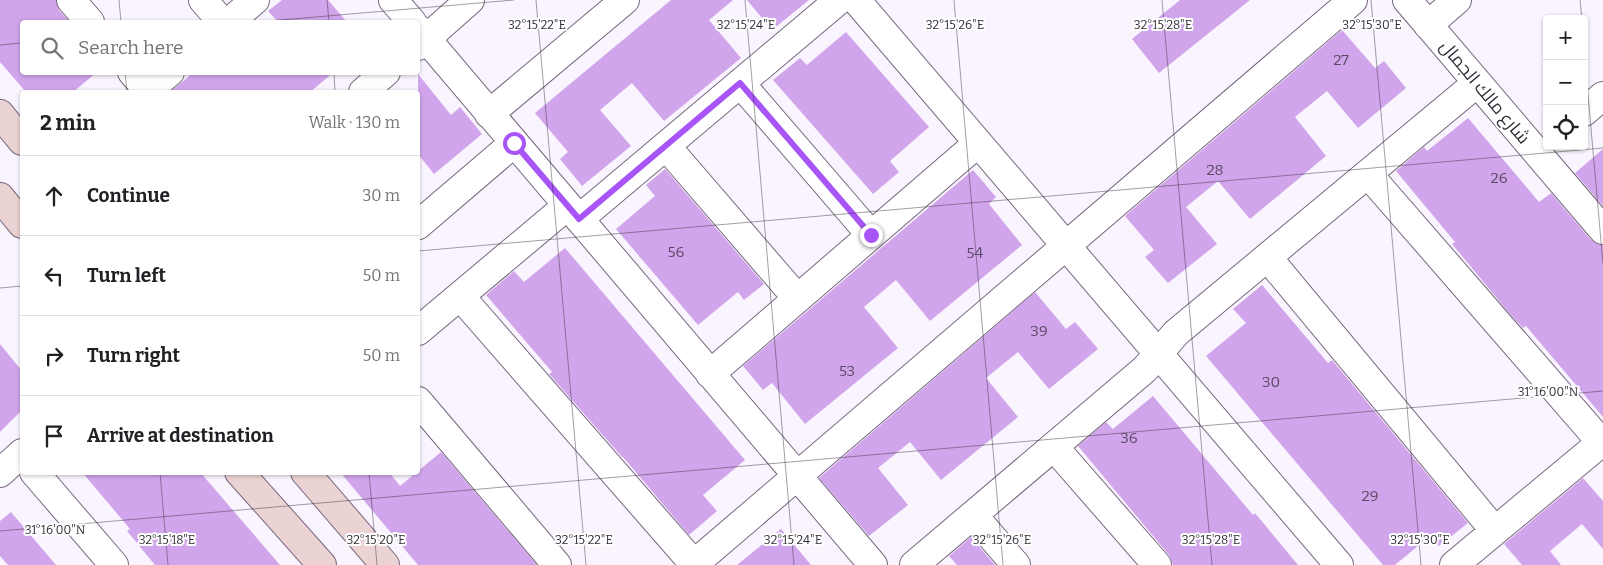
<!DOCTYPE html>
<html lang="en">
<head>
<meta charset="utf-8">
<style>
	body { margin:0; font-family:Bitter,Cairo,serif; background:#f6f6f6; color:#202124 }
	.controls { position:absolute; right:15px; top:15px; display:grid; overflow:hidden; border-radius:5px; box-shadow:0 1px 4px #0004 }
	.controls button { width:45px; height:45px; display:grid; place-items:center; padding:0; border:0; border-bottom:1px solid #e0e0e0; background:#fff; color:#202124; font:25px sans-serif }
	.stop { position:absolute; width:15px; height:15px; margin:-11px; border:4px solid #a855f7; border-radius:50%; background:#fff }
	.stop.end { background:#a855f7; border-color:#fff; box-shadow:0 1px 5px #0008 }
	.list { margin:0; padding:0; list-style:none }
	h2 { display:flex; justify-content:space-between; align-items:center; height:65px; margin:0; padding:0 20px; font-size:21px }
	h2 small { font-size:16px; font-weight:400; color:#757577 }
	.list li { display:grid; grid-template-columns:32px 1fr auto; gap:15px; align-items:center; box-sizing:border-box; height:80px; padding:0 20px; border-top:1px solid #e0e0e0 }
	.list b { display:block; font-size:19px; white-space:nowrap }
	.list em { font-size:16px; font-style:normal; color:#757577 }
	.icon { flex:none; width:28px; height:28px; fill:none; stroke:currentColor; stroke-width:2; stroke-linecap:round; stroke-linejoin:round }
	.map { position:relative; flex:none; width:1603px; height:565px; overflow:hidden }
	.search { position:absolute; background:#fff; box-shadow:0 1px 4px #0004; left:20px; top:20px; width:400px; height:55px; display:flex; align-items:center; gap:12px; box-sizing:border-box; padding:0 18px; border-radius:5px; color:#757577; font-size:19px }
	.panel { position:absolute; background:#fff; box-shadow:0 1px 4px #0004; left:20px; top:90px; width:400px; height:385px; border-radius:5px }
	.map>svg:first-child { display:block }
</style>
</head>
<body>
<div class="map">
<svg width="1603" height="565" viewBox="0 0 1603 565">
	<rect width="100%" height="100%" fill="#faf4fe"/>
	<path fill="#d1a5eb" d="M0 0H56L59 10 70 22H22V72H97L73 92H26L0 62Z
		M282 0H328L347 22H278L268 11Z
		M671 0H733L709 20 741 58 664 121 632 83 600 110 631 146 582 186 560 159 568 152 535 113Z
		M747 0H809L772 30Z
		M1180 0H1250L1159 73 1132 39Z
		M1342 30 1375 68 1384 61 1406 88 1358 128 1327 91 1295 117 1326 156 1250 219 1218 181 1186 207 1217 244 1168 283 1145 257 1154 250 1125 216Z
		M846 32 929 127 890 161 899 172 873 194 773 80 800 58 807 65Z
		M194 72H334L310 92H170Z
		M418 74 451 115 460 107 482 134 434 174 418 154Z
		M1468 118 1539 202 1551 193 1591 240 1597 244 1603 245V417L1526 326 1523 328 1510 314 1452 244 1455 242 1396 171 1424 147 1427 151Z
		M1603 149V206L1575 173Z
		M665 169 764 284 744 300 738 292 698 325 616 229 655 196 646 185Z
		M973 170 996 197 989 204 1022 245 930 321 896 280 864 307 898 348 805 424 772 383 763 390 743 366Z
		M565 248 745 460 703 495 717 511 689 535 623 457H622L549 374 552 372 486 295 514 271 524 282Z
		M1262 285 1328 363 1332 360 1468 523 1439 546 1430 536 1395 565H1383L1206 356 1246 323 1233 309Z
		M1035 292 1066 329 1075 322 1098 349 1049 389 1018 352 986 378 1018 417 941 480 910 442 878 468 908 505 869 536 819 478Z
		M0 344 22 371V410L0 432Z
		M1153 396 1253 515 1255 513 1298 565H1173L1169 555 1078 446 1106 422 1113 429Z
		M441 452 537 565H418L340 472H389L400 486Z
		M82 472H200L280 565H155L127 531 130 529Z
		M1583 478 1603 501V549L1582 524 1550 551 1561 565H1522L1504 544Z
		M11 512 56 565H8L0 556V521Z
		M781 529 811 565H737Z
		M971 537 995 565H957L949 556Z"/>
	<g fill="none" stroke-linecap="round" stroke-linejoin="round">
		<defs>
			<path id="street" d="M71 0 90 22
				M203 0 222 22
				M393 0 412 22
				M856 0 1339 565
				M1407 0 1603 230
				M229 22 255 0
				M1428 25 1457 0
				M418 29 873 565
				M418 46 470 0
				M132 72 148 91
				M740 83 871 235
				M146 92 170 72
				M363 92 386 72
				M1584 112 1603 96
				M489 114 625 0
				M666 146 797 298
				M1368 174 1601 442
				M579 219 839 0
				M418 225 514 143
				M1268 258 1495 531
				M460 296 694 564
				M418 331 567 206
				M710 374 978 143
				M418 401 557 565
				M1054 447 1157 565
				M34 472 114 565
				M0 473 22 453
				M973 515 1016 565
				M693 565 1353 0
				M914 565 1145 369 1176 333 1477 83
				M1454 565 1603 441"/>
			<path id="secondary" d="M0 114 22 141
				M0 197 22 224
				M239 472 322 565
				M305 472 385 565"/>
		</defs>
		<use href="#street" stroke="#76677e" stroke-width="30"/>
		<use href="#secondary" stroke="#76677e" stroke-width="30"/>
		<use href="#street" stroke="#fff" stroke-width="28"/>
		<use href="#secondary" stroke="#ecd3d3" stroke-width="28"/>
	</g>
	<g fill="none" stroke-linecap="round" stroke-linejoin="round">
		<path stroke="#a855f7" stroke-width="6" d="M514 143 579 219 740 83 871 235"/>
	</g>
	<path fill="none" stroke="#332d37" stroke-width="1" stroke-opacity="0.45" d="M119 0 121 22M327 0 329 22M536 0 586 565M745 0 794 565M954 0 1003 565M1162 0 1212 565M1371 0 1421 565M1580 0 1582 19M257 22 514 0M0 45 22 43M1584 49 1603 264M125 72 127 92M334 72 335 92M418 251 1603 148M0 288 22 286M160 472 168 565M369 472 377 565M0 531 1603 391"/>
	<g text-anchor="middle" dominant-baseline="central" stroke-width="4" stroke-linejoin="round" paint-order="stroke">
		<g font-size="15" fill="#5a4b64">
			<text x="1341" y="60">27</text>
			<text x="1215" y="170">28</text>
			<text x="1499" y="178">26</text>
			<text x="676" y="252">56</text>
			<text x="975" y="253">54</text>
			<text x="1039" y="331">39</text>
			<text x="847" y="371">53</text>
			<text x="1271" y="382">30</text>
			<text x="1129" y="438">36</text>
			<text x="1370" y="496">29</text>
		</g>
		<g font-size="18" fill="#332d37" stroke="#fff">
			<text transform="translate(1485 92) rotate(50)">شارع مالك الجمال</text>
		</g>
	</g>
	<g font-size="12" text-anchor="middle" fill="#332d37" stroke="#fff" stroke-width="4" stroke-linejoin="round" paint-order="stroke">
		<text x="537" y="29">32°15'22"E</text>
		<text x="746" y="29">32°15'24"E</text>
		<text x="955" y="29">32°15'26"E</text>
		<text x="1163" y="29">32°15'28"E</text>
		<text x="1372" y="29">32°15'30"E</text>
		<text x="1548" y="396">31°16'00"N</text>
		<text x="55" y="534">31°16'00"N</text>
		<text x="167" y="544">32°15'18"E</text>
		<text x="376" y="544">32°15'20"E</text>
		<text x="584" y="544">32°15'22"E</text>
		<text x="793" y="544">32°15'24"E</text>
		<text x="1002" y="544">32°15'26"E</text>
		<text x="1211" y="544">32°15'28"E</text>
		<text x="1420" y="544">32°15'30"E</text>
	</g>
</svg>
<div class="controls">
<button>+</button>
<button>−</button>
<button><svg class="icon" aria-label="locate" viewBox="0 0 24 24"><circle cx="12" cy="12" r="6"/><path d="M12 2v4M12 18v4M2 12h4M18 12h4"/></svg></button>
</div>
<div class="stop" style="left:514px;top:143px"></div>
<div class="stop end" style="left:871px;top:235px"></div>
<div class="search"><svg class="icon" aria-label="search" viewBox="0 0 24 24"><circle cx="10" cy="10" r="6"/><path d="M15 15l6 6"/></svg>Search here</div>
<section class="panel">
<h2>2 min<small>Walk · 130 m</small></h2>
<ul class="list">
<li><svg class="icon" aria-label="ahead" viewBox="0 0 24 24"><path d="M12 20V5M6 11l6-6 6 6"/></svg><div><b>Continue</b></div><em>30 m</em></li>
<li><svg class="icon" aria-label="left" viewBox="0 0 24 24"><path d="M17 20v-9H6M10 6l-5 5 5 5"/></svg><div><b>Turn left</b></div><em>50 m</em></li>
<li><svg class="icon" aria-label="right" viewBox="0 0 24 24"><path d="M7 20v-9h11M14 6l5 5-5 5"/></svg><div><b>Turn right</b></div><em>50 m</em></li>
<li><svg class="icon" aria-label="arrive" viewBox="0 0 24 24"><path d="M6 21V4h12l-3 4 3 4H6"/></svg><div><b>Arrive at destination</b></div></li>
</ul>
</section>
</div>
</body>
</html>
